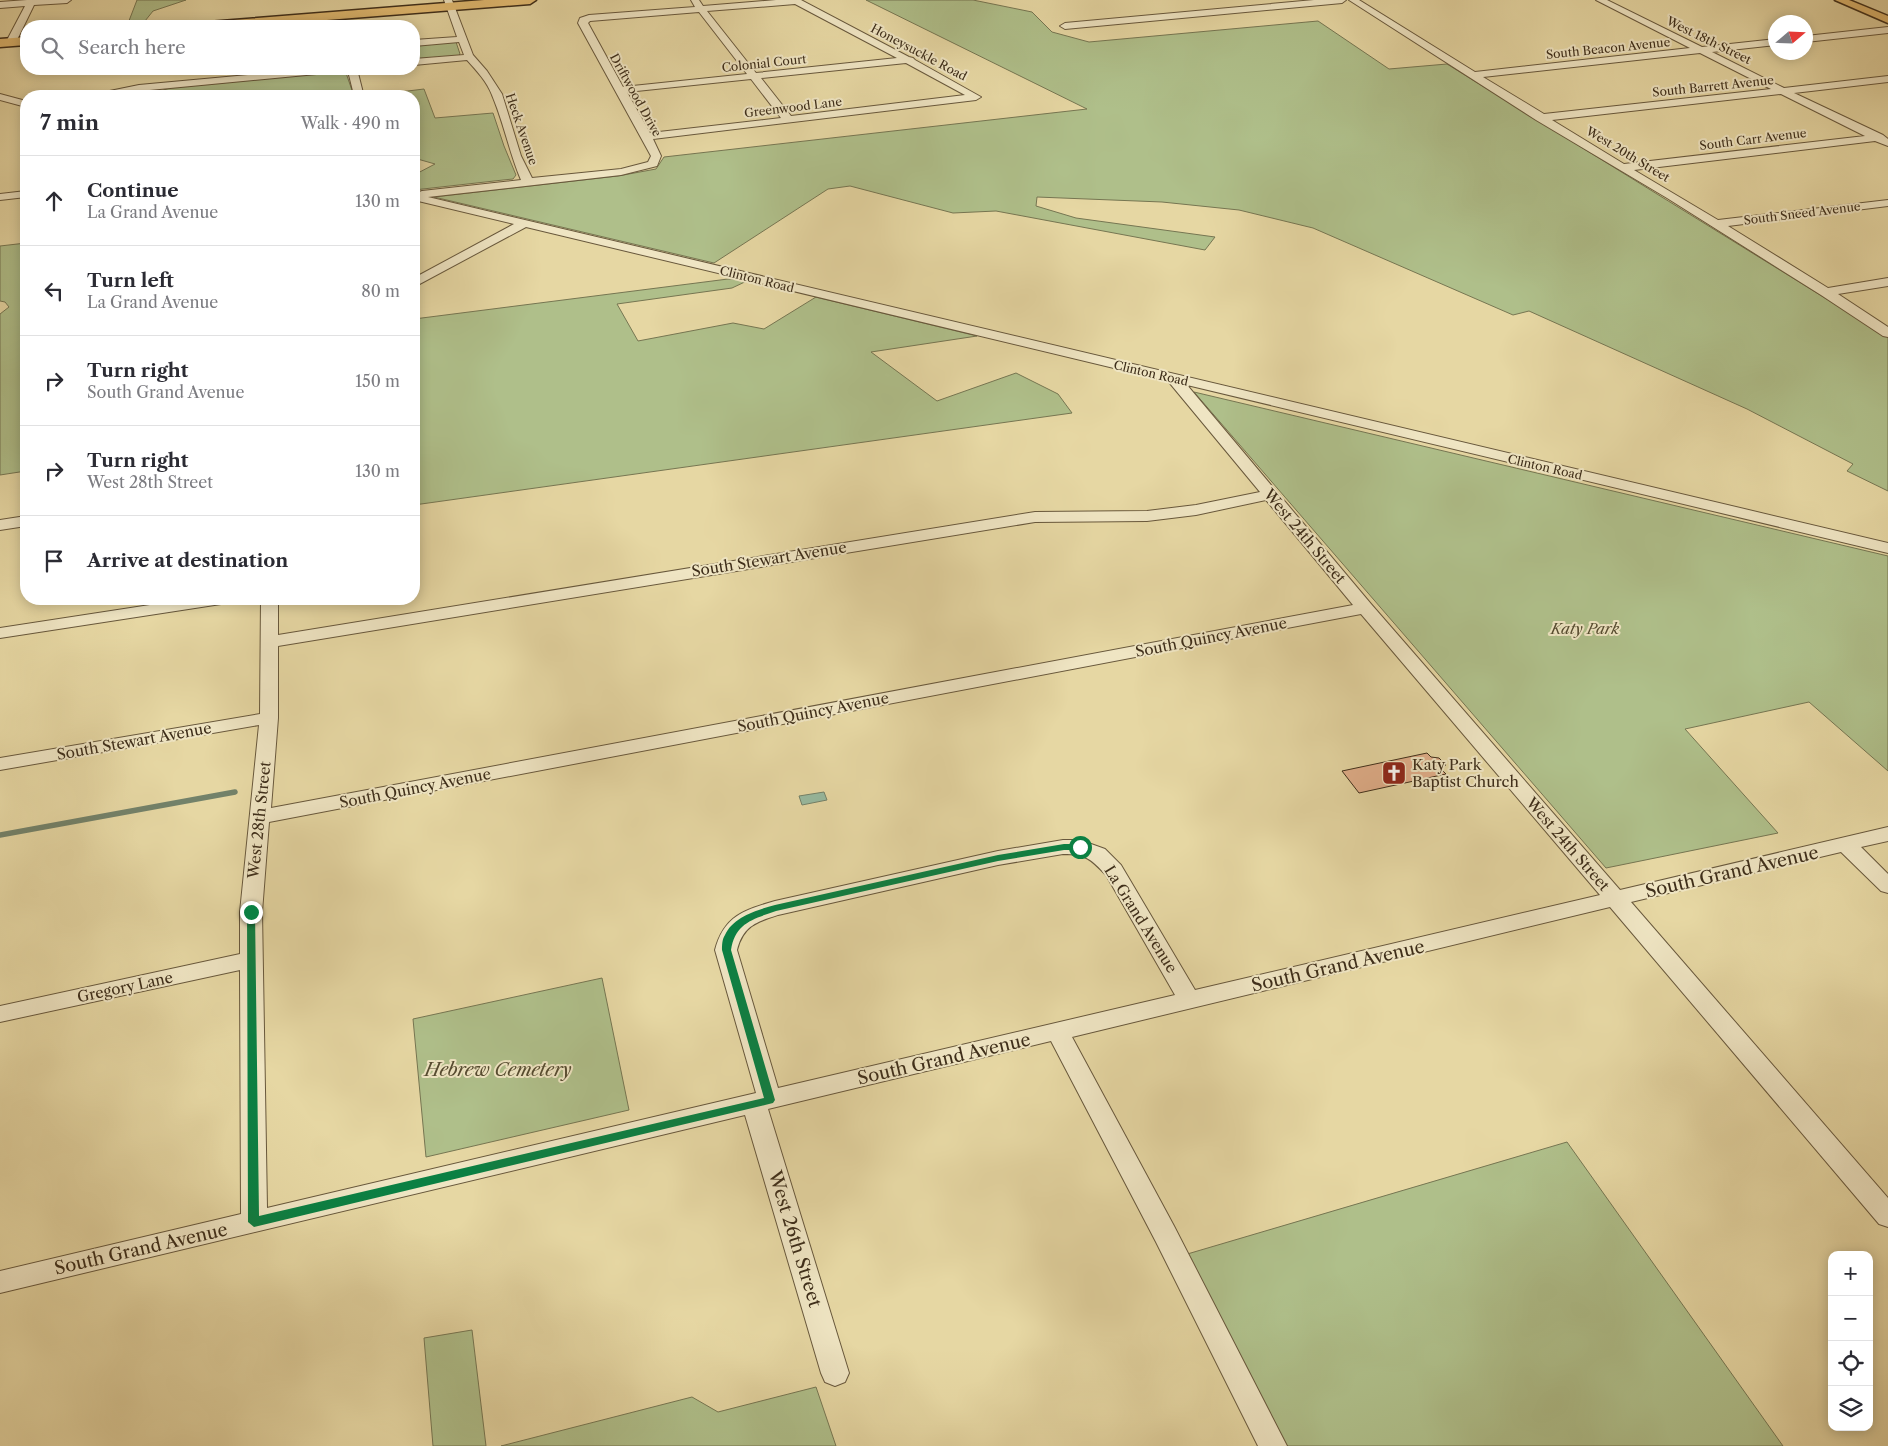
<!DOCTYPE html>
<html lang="en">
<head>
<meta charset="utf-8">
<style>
	body { margin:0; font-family:"Libre Caslon Text",serif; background:#f2f2f3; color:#2b2b33 }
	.controls { position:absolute; right:15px; bottom:15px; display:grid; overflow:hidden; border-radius:10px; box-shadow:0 2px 12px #0003 }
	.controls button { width:45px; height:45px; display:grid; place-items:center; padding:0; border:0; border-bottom:1px solid #e1e1e2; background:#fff; color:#2b2b33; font:25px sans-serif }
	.compass { position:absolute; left:1768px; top:15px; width:45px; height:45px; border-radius:50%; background:#fff; box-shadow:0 2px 12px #0003; rotate:71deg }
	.stop { position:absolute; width:15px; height:15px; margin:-11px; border:4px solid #0b8043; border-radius:50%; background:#fff }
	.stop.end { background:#0b8043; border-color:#fff; box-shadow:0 1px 5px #0008 }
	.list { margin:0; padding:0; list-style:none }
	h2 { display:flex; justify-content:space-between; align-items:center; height:65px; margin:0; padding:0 20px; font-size:21px }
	h2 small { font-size:16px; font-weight:400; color:#7c7c81 }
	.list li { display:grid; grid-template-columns:32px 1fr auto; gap:15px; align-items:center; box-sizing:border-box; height:90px; padding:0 20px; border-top:1px solid #e1e1e2 }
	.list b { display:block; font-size:19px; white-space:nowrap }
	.list p { margin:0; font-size:16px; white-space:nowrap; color:#7c7c81 }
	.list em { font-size:16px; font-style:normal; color:#7c7c81 }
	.icon { flex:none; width:28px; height:28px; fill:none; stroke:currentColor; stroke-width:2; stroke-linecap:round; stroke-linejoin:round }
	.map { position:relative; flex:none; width:1888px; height:1446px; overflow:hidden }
	.search { position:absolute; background:#fff; box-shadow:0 2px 12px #0003; left:20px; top:20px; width:400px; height:55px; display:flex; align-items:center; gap:12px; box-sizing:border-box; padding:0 18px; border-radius:20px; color:#7c7c81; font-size:19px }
	.panel { position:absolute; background:#fff; box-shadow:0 2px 12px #0003; left:20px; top:90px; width:400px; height:515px; border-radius:20px }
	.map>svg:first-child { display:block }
</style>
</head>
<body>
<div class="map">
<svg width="1888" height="1446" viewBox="0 0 1888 1446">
	<rect width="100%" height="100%" fill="#e6d7a3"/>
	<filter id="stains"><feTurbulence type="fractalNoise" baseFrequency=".004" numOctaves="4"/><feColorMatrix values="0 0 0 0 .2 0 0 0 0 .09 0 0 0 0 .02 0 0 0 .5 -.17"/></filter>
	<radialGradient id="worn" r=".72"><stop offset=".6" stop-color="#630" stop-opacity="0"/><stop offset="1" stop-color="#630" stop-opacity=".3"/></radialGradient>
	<path fill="#afbf8a" stroke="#767652" d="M137 0H186L153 11 141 26H127Z
		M866 0H973L1032 12 1052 32 1089 42 1318 21 1389 69 1447 64 1888 337V491L1847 471 1853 464 1747 409 1529 311 1513 315 1313 228 1239 210 1162 202 1037 197 1036 206 1076 218 1215 237 1205 250 996 211 953 213 850 186 828 189 714 263 434 197 618 176 656 169 664 157 1087 109Z
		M456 42 460 54 458 56 414 61V45Z
		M345 70 354 96H186L157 87Z
		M424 89 435 118 493 113 504 146 516 175 513 179 503 180 414 190V175L435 164 414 158V96H367Z
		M26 243V471L0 475V314L9 307 5 302 0 301V246Z
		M728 279 749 280 732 288 617 304 638 341 733 323 764 329 816 297 977 336 871 352 937 401 1016 373 1058 394 1072 413 414 505V319Z
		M1194 392 1888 556V771L1809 702 1685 729 1778 833 1606 868Z
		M602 978 629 1110 426 1157 413 1019Z
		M1567 1142 1783 1446H1260L1167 1260Z
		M472 1330 486 1446H433L424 1338Z
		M816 1387 836 1446H501L692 1397 718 1412Z"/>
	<path fill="#97baa0" stroke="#73826a" d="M824 792 827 800 802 805 799 796Z"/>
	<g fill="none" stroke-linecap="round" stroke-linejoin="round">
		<path stroke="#73826a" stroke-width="5.5" d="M0 835 235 792"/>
	</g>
	<path fill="#e2af8b" stroke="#3e2e1a" d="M1427 753 1431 757 1439 758 1446 765 1441 769 1446 774 1359 793 1342 771Z"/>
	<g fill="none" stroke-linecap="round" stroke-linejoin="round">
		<defs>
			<path id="minor" d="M27 0H71L67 3 34 5 16 42 14 44H8L6 42 25 6 0 8V2Z
				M444 0H452L473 55 487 71 502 94 521 156 532 178 621 169 648 162 651 156 578 23 580 18 589 15 695 7 691 0H699L703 6 776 0H801L909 57 913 58 915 60 981 97 976 100 653 139 661 156 657 166 621 175 428 197 1888 543V553L1187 385 1371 604 1620 890 1888 827V841L1861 847 1888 874V893L1881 891 1841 852 1631 902 1888 1198V1227L1879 1224 1610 907 1072 1037 1174 1226 1287 1446H1258L1156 1242 1051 1041 768 1109 849 1373 845 1382 835 1386 825 1382 821 1373 745 1115 0 1293V1271L241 1214 240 970 0 1022V1006L240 954V912L259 725 0 770V758L260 714 261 599H278V635L1035 512 1147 511 1196 505 1260 492 1168 381 526 227 414 287V278L514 224 414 200V194L422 191 521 180C509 152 504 123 492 95 487 82 477 71 467 60L414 65V59L464 55 459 42 414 46V40L457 37ZM795 4 897 58 756 73 707 11ZM699 12 747 74 623 87 588 23 590 21ZM906 63 965 95 791 116 761 78ZM751 79 781 118 650 133 627 92ZM1266 500 1353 605 271 808 278 718V646L1035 522 1147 521 1196 515ZM1361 614 1600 895 1195 990 1121 865 1105 849 1080 840H1063L998 851 775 901C744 910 724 916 715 950L756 1093 267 1208 262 912 269 822ZM1063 854C1086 854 1091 859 1106 875L1175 995 778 1088 737 950C743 926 756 922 778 915L998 865Z
				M1314 0H1346L1342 3 1065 29 1060 26 1065 23Z
				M1349 0H1359L1475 72 1690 48 1596 0H1607L1702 47 1776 39V45L1712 52 1784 88 1888 76V82L1794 93 1883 135 1888 139V146L1875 141 1634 170 1718 220 1888 200V206L1728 226 1828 288 1888 278V286L1838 294 1888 327V337L1883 336 1821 295 1667 198 1536 120ZM1700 53 1771 89 1544 114 1483 77ZM1781 94 1865 136 1624 164 1552 120Z
				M1888 27V33L1806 42V36Z
				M315 69H357L363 93 358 96 354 95 348 71 139 91 110 96H94L95 94 139 85Z
				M0 94 26 101V107L0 100Z
				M26 191V197L0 200V194Z
				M26 516V526L0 530V520Z
				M189 599H230L227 603 221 604 0 638V628Z"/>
			<path id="major" d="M1835 0H1849L1888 16V23Z"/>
			<path id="highway" d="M484 0H536L530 4 252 26H202L208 22Z
				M26 37V45L0 47V39Z"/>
		</defs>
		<use href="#minor" stroke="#68583c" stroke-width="2"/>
		<use href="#major" stroke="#3e2e1a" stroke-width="3"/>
		<use href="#highway" stroke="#3e2e1a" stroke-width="3"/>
		<use href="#minor" fill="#efe5c3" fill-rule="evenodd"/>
		<use href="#major" fill="#e3bc72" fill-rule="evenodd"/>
		<use href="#highway" fill="#e3bc72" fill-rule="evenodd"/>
	</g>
	<path fill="#0b8043" d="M1064 844H1080L1084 847 1080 850H1064L998 861 776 911C753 919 735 923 731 950L775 1100 773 1103 254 1227 248 1222 247 910 251 909 255 912 259 1216 764 1098 722 950C722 946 722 939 725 935 733 917 757 910 775 905L998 855Z"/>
	<defs>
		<symbol id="church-square" viewBox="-11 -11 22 22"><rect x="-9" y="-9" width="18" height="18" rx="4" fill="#8f2418" stroke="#efe5c3"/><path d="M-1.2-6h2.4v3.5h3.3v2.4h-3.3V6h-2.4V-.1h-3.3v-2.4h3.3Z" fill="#fff"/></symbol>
	</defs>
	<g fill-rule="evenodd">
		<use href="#church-square" x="1380" y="759" width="28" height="28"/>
	</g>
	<g text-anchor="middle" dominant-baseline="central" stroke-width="4" stroke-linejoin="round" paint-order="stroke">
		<g font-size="12" fill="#3e2e1a" stroke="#efe5c3">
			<text transform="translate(1709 40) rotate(26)">West 18th Street</text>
			<text transform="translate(1608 48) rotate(-6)">South Beacon Avenue</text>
			<text transform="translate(919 52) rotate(28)">Honeysuckle Road</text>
			<text transform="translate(764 63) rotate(-6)">Colonial Court</text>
			<text transform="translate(1713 86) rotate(-6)">South Barrett Avenue</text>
			<text transform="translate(636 95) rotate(61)">Driftwood Drive</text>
			<text transform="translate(793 107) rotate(-7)">Greenwood Lane</text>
			<text transform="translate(522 129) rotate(71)">Heck Avenue</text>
			<text transform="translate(1753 139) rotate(-7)">South Carr Avenue</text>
			<text transform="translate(1628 154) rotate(31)">West 20th Street</text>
			<text transform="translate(1802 213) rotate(-7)">South Sneed Avenue</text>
			<text transform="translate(757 279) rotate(14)">Clinton Road</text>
			<text transform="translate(1151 373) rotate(13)">Clinton Road</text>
			<text transform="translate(1545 467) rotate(13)">Clinton Road</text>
		</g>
		<g font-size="15" fill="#3e2e1a" stroke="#efe5c3">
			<text transform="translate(1305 536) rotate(50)">West 24th Street</text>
			<text transform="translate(769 559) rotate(-9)">South Stewart Avenue</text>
			<text transform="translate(1211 637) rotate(-11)">South Quincy Avenue</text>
			<text transform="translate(813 712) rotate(-11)">South Quincy Avenue</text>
			<text transform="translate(134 741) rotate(-10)">South Stewart Avenue</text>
			<text transform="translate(415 788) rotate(-11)">South Quincy Avenue</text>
			<text transform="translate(259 820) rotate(-84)">West 28th Street</text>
			<text transform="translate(1568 844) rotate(49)">West 24th Street</text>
			<text transform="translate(1141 919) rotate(58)">La Grand Avenue</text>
			<text transform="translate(125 987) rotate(-12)">Gregory Lane</text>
		</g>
		<g font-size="15" font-style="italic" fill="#554b30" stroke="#efe5c3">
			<text x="1585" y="628">Katy Park</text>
		</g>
		<g font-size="15" fill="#3e2e1a" stroke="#efe5c3" text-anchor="start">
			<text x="1412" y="764">Katy Park<tspan x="1412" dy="17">Baptist Church</tspan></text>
		</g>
		<g font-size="18" fill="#3e2e1a" stroke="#efe5c3">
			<text transform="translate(1732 872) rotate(-13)">South Grand Avenue</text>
			<text transform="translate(1338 966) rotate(-13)">South Grand Avenue</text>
			<text transform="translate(944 1059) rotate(-13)">South Grand Avenue</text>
			<text transform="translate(795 1239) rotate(73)">West 26th Street</text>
			<text transform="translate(141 1249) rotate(-13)">South Grand Avenue</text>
		</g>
		<g font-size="18" font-style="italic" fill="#554b30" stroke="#efe5c3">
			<text x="498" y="1070">Hebrew Cemetery</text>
		</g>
	</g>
	<rect width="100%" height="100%" filter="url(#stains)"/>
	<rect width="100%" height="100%" fill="url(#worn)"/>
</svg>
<div class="controls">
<button>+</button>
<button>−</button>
<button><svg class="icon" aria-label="locate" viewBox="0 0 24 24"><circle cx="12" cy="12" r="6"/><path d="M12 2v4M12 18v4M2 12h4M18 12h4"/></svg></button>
<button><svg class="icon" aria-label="layers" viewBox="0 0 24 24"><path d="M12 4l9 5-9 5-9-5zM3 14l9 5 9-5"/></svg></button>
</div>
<svg class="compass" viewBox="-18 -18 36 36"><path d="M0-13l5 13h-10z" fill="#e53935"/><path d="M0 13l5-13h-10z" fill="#7c7c81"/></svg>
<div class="stop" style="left:1080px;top:847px"></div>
<div class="stop end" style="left:251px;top:912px"></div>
<div class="search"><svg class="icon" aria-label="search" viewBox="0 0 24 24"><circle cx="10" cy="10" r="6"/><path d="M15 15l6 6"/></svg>Search here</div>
<section class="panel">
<h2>7 min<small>Walk · 490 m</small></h2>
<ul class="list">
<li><svg class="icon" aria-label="ahead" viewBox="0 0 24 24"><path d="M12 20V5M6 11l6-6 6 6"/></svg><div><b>Continue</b><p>La Grand Avenue</p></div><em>130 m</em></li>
<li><svg class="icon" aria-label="left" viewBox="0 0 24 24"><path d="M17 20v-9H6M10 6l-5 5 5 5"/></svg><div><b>Turn left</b><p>La Grand Avenue</p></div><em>80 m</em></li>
<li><svg class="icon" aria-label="right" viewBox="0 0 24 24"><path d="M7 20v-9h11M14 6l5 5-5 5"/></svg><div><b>Turn right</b><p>South Grand Avenue</p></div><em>150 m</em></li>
<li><svg class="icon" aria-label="right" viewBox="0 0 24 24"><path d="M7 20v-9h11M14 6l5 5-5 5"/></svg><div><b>Turn right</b><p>West 28th Street</p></div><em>130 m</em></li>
<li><svg class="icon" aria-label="arrive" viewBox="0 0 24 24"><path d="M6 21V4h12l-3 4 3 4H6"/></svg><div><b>Arrive at destination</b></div></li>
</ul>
</section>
</div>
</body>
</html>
